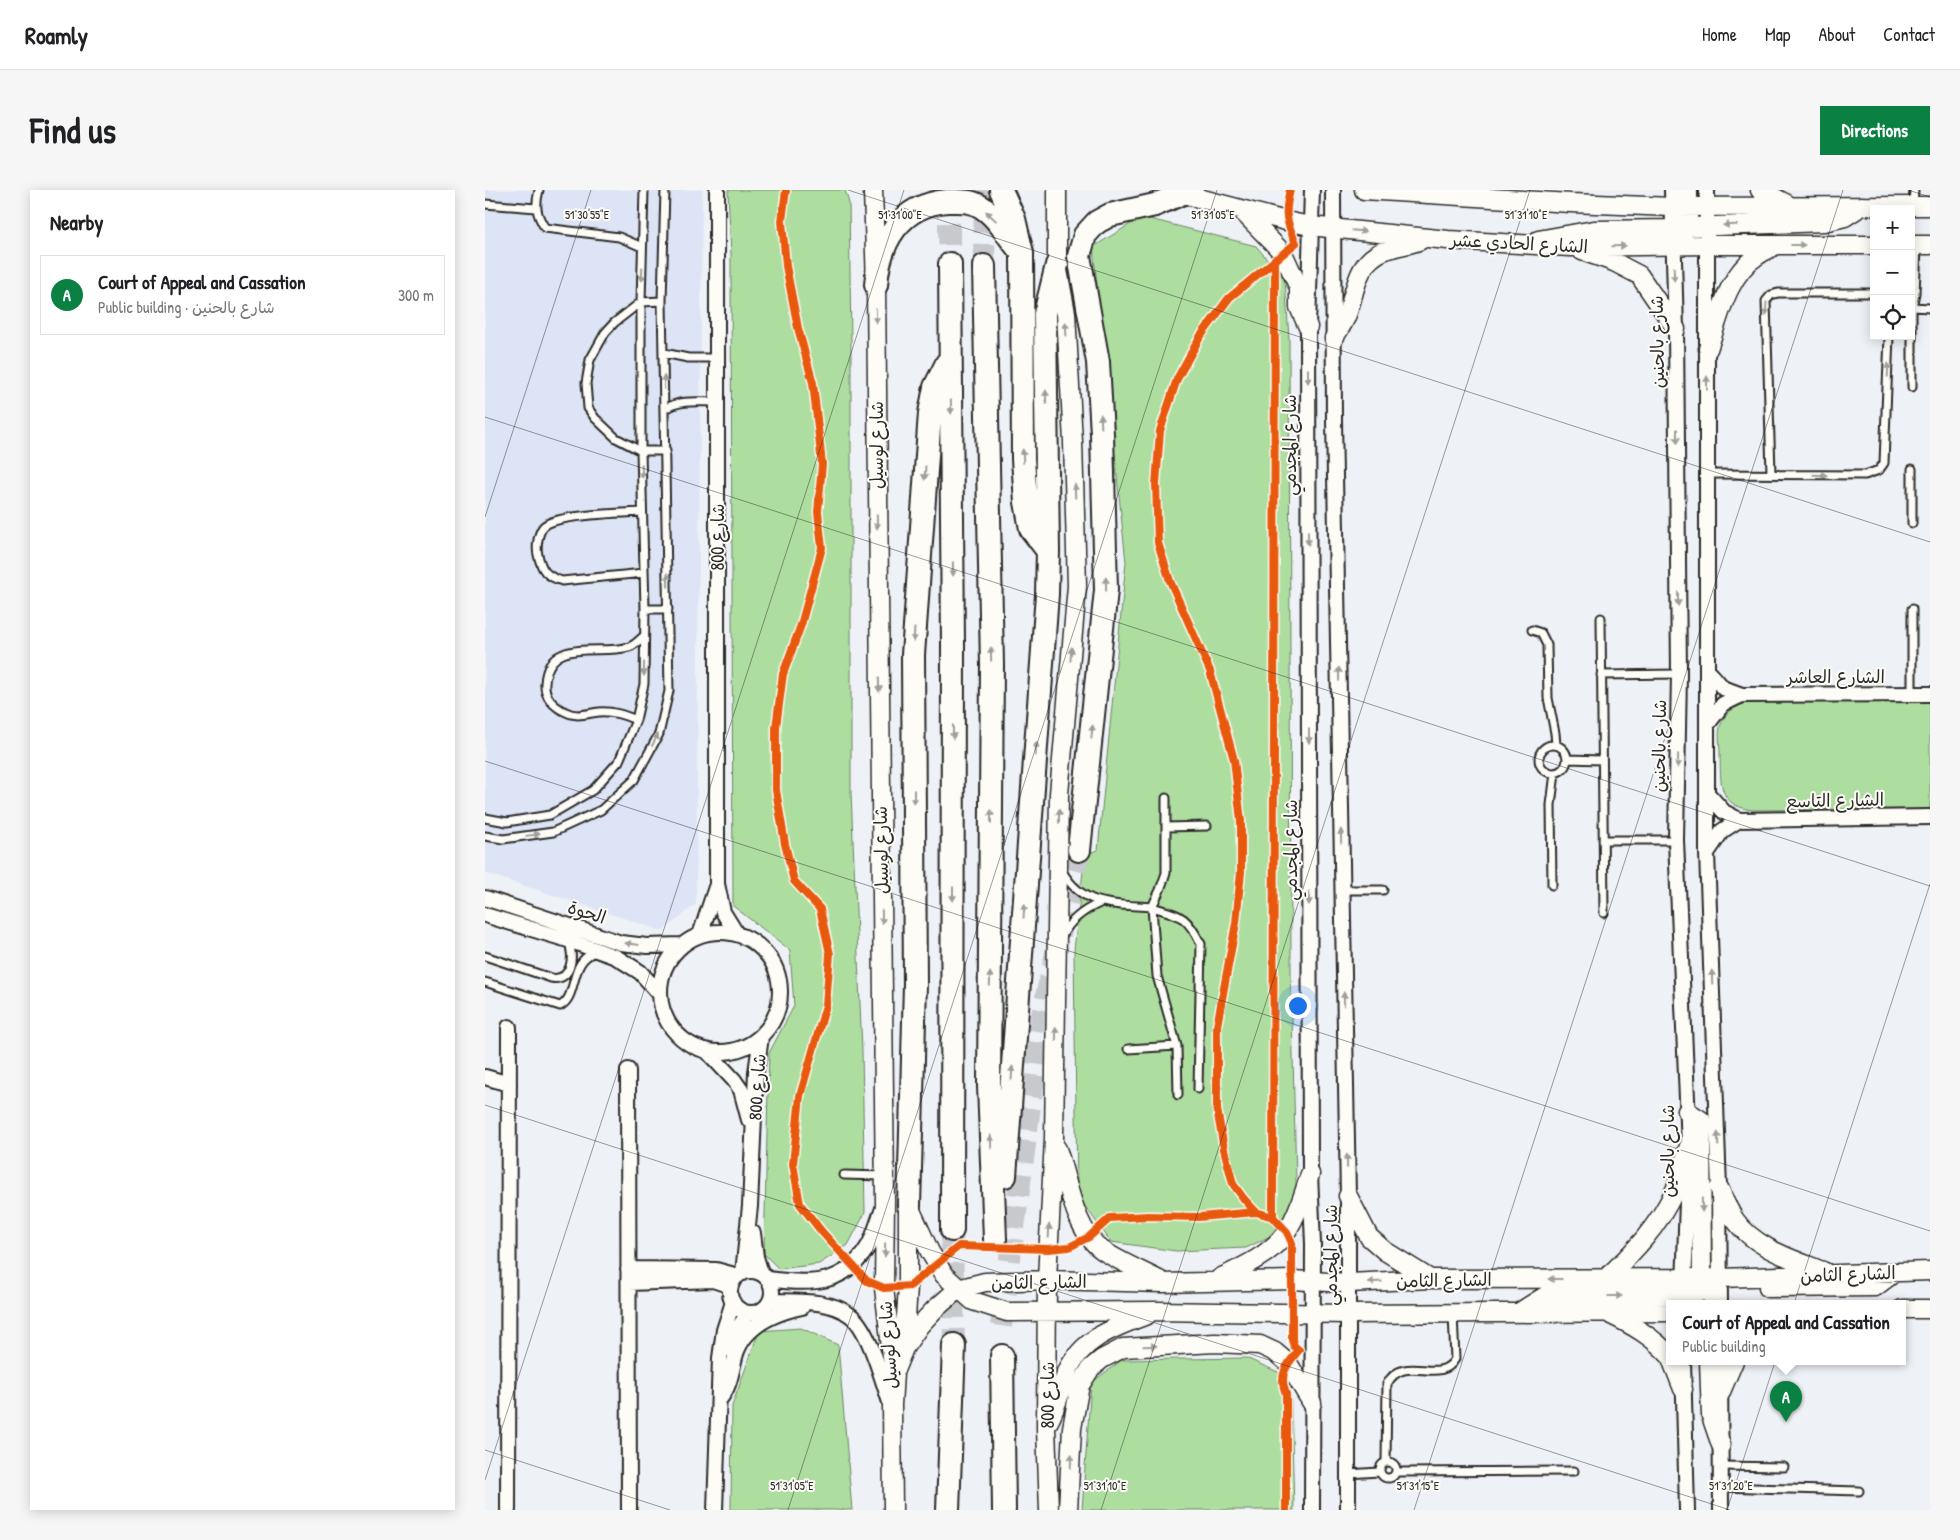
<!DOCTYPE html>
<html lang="en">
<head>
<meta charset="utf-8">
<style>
	body { margin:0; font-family:"Patrick Hand","Playpen Sans Arabic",sans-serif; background:#f6f6f6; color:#202124 }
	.controls { position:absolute; right:15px; top:15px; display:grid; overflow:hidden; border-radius:0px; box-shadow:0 2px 12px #0003 }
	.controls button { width:45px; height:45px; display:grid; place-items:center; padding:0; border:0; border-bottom:1px solid #e0e0e0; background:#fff; color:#202124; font:25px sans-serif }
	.you { position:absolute; left:812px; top:815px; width:18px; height:18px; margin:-12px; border:4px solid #fff; border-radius:50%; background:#1a73e8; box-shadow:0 0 0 8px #1a73e833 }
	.badge { display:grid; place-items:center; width:32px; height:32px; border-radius:50%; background:#0b8043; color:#fff; font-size:16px; font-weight:700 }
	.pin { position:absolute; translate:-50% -41px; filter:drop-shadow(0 1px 2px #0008) }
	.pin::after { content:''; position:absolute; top:26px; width:18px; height:15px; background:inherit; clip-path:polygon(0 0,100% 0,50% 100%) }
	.popup { position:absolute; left:1181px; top:1110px; width:240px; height:65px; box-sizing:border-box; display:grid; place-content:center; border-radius:0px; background:#fff; filter:drop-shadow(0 1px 4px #0005); font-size:16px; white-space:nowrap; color:#757577 }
	.popup b { font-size:19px; color:#202124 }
	.popup::after { content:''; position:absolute; left:50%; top:100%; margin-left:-10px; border:10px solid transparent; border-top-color:#fff }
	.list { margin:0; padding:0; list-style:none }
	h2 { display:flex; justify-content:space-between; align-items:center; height:65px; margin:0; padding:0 20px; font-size:21px }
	h2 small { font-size:16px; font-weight:400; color:#757577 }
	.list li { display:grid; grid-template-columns:32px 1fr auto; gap:15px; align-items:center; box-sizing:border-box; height:80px; margin:0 10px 10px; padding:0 10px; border:1px solid #e0e0e0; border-radius:0px }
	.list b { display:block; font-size:19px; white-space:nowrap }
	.list p { margin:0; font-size:16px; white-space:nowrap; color:#757577 }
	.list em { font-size:16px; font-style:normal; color:#757577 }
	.icon { flex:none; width:28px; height:28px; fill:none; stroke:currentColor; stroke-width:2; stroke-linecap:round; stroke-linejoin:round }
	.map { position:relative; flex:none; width:1445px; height:1320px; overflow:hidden; border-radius:0px }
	header { display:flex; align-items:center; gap:30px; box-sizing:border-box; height:70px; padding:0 25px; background:#fff; border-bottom:1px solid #e0e0e0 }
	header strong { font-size:24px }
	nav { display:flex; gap:28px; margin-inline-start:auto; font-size:18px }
	.intro { display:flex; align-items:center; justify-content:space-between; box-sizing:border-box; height:120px; padding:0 30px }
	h1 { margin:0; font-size:35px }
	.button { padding:12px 22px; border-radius:0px; background:#0b8043; color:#fff; font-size:18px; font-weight:700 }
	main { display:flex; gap:30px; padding:0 30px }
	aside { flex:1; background:#fff; border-radius:0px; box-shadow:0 2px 12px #0003 }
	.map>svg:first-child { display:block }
</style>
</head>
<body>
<header>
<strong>Roamly</strong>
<nav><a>Home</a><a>Map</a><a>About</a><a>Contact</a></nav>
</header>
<div class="intro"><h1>Find us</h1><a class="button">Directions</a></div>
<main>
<aside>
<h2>Nearby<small></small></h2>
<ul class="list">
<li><span class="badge">A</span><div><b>Court of Appeal and Cassation</b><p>Public building · شارع بالحنين</p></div><em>300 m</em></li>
</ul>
</aside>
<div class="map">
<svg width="1445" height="1320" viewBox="0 0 1445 1320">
	<rect width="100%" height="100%" fill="#eef1f6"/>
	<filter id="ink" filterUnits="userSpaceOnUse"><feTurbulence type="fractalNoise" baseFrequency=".02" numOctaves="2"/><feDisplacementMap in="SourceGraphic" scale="10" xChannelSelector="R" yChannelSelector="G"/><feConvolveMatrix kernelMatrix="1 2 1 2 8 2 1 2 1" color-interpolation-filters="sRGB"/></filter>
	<g filter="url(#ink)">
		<path fill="#dce4f5" d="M0 0H217L211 714 178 741 0 683Z"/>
		<path fill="#aede9f" stroke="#6c8465" d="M243 0H360L364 13 366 152V603L377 861 380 1023 363 1055 334 1074 294 1079 279 1064 284 863 309 816 305 760 248 716 246 65Z
			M657 27 771 56 800 90 804 148 806 782 812 1033 761 1058 691 1061 626 1052 592 1005 589 760 600 664 613 660 641 372 608 57Z
			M1445 511V619L1267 620C1232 615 1236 593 1235 564 1235 556 1233 544 1235 537 1239 524 1248 518 1258 512Z
			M316 1138 353 1155 367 1320H246L247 1216 274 1141Z
			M761 1168 793 1182 806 1210 809 1320H597L606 1193 637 1170Z"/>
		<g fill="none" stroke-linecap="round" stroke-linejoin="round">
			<path stroke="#c7c9cd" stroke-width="22" stroke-dasharray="22 11" stroke-linecap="butt" d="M463 0 465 74
				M499 76 500 0
				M467 1040 469 1155
				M516 1136 557 825 594 660"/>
			<defs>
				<path id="service" d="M54 0C50 16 51 24 60 38L134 47 157 57
					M0 14 51 18
					M1428 15 1429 0
					M177 111 156 112 129 133 120 143 105 170 101 193 103 218 110 228 131 248 156 261H181
					M1427 117 1445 118
					M179 163 203 168H232
					M1427 197V117L1430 103 1432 56
					M180 219C195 209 214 212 231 212
					M1427 279V333
					M1222 284 1380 285 1394 280 1399 273 1404 146
					M1286 284 1281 111 1286 105 1293 103H1389
					M157 322C138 323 72 324 59 336 53 342 51 357 53 365 57 381 61 386 77 391L159 383
					M160 419H183
					M1116 428 1119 723
					M1047 440 1056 443 1062 455 1063 508 1070 543 1071 555
					M1116 485 1194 484
					M1427 504V419
					M151 530C139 525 128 521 114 522 103 523 92 528 81 522 69 517 59 507 60 493 63 446 113 466 144 457 150 455 154 450 159 446
					M1054 569a14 14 0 1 1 28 0a14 14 0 1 1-28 0Z
					M1083 569 1117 570
					M0 628 22 632 65 625 108 600 134 571 151 530 159 494 160 419 156 261V112L159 0
					M681 637 722 636
					M0 646 18 649 68 642 116 620 149 590 174 544 184 501 177 111 180 0
					M1118 650H1191
					M577 681C598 718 630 714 667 717L675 700 681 683V608
					M1067 695 1066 615 1070 583
					M857 700H898
					M577 746C585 730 599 720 615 713
					M0 766 66 788C87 792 90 765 83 751
					M0 792 75 816C94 807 83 770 111 762
					M692 856 693 905
					M643 859 692 856 672 786 667 717C697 726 701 725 716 754L713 899
					M359 985 399 986
					M895 1280a8 8 0 1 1 16 0a8 8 0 1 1-16 0Z
					M901 1272 902 1194C919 1162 955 1196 970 1169L968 1124
					M1236 1276 1299 1277
					M911 1282 1089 1281
					M863 1284 894 1282
					M1236 1297 1374 1301"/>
				<path id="minor" d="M232 0V694L238 722 251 743
					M827 0 823 137 825 984 828 1054 827 1320
					M848 0 849 230 863 1006V1320
					M1187 0 1191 139 1194 484 1191 650 1204 956 1199 1096
					M1222 0V663L1234 998 1235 1113
					M1223 481 1238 498 1257 505 1445 504
					M1222 535 1238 514 1257 505
					M1222 603 1239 622 1254 630 1445 627
					M1222 663 1237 641 1254 630
					M0 708 136 753 162 756 196 755
					M0 725 83 750 131 767 155 782 174 803
					M175 802a60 60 0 1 1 120 0a60 60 0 1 1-120 0Z
					M215 745 231 697
					M221 860 249 890 256 900 264 930
					M143 880 144 1320
					M0 887 24 894
					M268 1043 271 1067 276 1083
					M143 1079 231 1080 253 1086
					M245 1102a21 21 0 1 1 42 0a21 21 0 1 1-42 0Z
					M258 1083 265 1016 271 882 276 847
					M283 1089C325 1095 360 1096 384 1055 390 1044 393 1030 398 1019
					M144 1093 228 1090 246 1096
					M286 1111C311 1112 344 1109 365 1125 384 1138 397 1190 405 1212
					M238 1161 263 1123
					M1198 1171 1202 1320
					M1235 1171 1236 1320
					M234 1210C245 1197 246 1183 250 1167 258 1136 289 1123 317 1117
					M23 1320 24 837
					M230 1320 235 1168 239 1140 248 1112"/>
				<path id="tertiary" d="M388 0 391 95 400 1011 399 1098 409 1183 407 1215 408 1320
					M879 0 1086 13 1187 17 1445 16
					M1275 0 1302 14
					M687 1 801 31 825 36 963 50 1085 57 1223 55H1389
					M755 19 798 63 814 98V117L823 137
					M1203 28V0
					M1053 50 1109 40 1188 39 1203 35
					M1188 55 1194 44 1204 37 1339 32 1360 27 1377 16
					M1426 55H1445
					M1097 61 1129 72 1154 85 1191 139
					M849 148C853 141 858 134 861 127 871 103 870 73 898 61 910 56 924 55 936 50
					M1223 159C1234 128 1242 85 1272 66 1277 62 1284 59 1289 56
					M1202 921 1216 930 1217 1088 1230 1113
					M572 959C583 990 589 1040 617 1060 635 1072 657 1081 676 1091
					M1234 998C1239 1008 1243 1020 1250 1030 1271 1059 1308 1069 1340 1082
					M863 1006 884 1047 900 1061 945 1089
					M424 1016 445 1062 459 1085 488 1111 522 1122 672 1121 864 1124 1185 1122
					M735 1088C796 1059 805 1049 825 984
					M1119 1090C1148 1063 1174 1036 1190 1000 1196 986 1199 970 1204 956
					M1283 1098 1390 1097 1410 1082
					M1417 1119H1445
					M1033 1123 1060 1106 1199 1105 1213 1103 1235 1088
					M1126 1125C1149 1136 1168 1147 1185 1166
					M419 1158 423 1096V1019
					M1187 1171 1198 1199
					M1224 1171 1226 1226 1236 1255
					M410 1180 419 1158 435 1135 449 1120 473 1099 500 1092 562 1090 678 1093 806 1090 864 1093 945 1089 1235 1088 1445 1081
					M1235 1204 1249 1171
					M563 1233C573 1215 575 1200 582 1182 597 1148 630 1137 662 1125
					M564 1320 561 1238 562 1090 569 948 574 604 592 396 588 252 581 123 572 75V0
					M583 1320 587 1238 595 1195 606 1178 617 1169 638 1158 730 1153 775 1155 790 1162 803 1173 827 1213"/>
				<path id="trunk" d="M516 0 529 29 537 63 538 269 541 312 546 339 563 361
					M465 74 468 455 467 1040
					M499 76 507 475 504 896 510 1049
					M391 95C394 52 415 15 462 11 470 11 480 10 488 13 508 19 521 44 533 58
					M594 660 621 400 617 244 613 172 594 66 600 45 612 32 625 25 670 15 698 3
					M520 986 562 404 563 361 560 124 572 75
					M424 1016 430 794 428 465 445 223 450 197 462 173
					M517 1166 519 1320
					M463 1320 469 1155"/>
			</defs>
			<use href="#service" stroke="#2b2b2b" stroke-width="11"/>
			<use href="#minor" stroke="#2b2b2b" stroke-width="18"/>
			<use href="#tertiary" stroke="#2b2b2b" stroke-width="21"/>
			<use href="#trunk" stroke="#2b2b2b" stroke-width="26"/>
			<use href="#service" stroke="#fdfcf7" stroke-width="7"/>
			<use href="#minor" stroke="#fdfcf7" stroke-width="14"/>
			<use href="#tertiary" stroke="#fdfcf7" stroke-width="18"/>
			<use href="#trunk" stroke="#fdfcf7" stroke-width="22"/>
			<defs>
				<path id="cycleway" d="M301 0 297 31 301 76 313 138 328 193 337 274 333 322 337 358 316 435 298 484 291 537V600L300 654 309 691 335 719 345 764 341 815 315 906 308 974 315 1014 337 1042 382 1091 399 1098 425 1096 474 1056 563 1059 584 1057 604 1047 625 1028 663 1026 714 1027 771 1022 788 1027 802 1042 807 1053V1150L809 1156 814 1160C802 1174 793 1185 801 1204V1320
					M771 1022 759 1009 748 994 739 959 732 919V836L751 733 756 682V631L749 570 725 481 685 391 673 353 671 294 675 241 692 189 715 147 744 108 811 53C801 31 799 24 805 0
					M788 1027 790 69"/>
			</defs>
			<use href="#cycleway" stroke="#fdfcf7" stroke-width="11"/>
			<use href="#cycleway" stroke="#e8590c" stroke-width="8"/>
		</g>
		<defs><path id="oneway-solid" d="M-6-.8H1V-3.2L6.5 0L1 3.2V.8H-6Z" transform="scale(1.25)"/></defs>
		<g fill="#9e9e9b">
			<use href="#oneway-solid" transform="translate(506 26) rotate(-137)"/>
			<use href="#oneway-solid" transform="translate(1245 35) rotate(179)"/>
			<use href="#oneway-solid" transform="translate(874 41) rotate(5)"/>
			<use href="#oneway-solid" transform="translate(1313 55)"/>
			<use href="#oneway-solid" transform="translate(1134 56) rotate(-1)"/>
			<use href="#oneway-solid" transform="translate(157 84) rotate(92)"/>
			<use href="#oneway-solid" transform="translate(1189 84) rotate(88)"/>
			<use href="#oneway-solid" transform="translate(1281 119) rotate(94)"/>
			<use href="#oneway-solid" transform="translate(391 126) rotate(90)"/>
			<use href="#oneway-solid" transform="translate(581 139) rotate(-93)"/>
			<use href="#oneway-solid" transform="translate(1403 180) rotate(-88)"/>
			<use href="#oneway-solid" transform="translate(823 186) rotate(90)"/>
			<use href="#oneway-solid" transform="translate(179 192) rotate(-91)"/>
			<use href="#oneway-solid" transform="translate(1222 193) rotate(-90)"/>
			<use href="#oneway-solid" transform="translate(561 207) rotate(-91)"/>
			<use href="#oneway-solid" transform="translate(466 217) rotate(89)"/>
			<use href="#oneway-solid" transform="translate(616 231) rotate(-93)"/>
			<use href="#oneway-solid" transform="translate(1192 246) rotate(90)"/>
			<use href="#oneway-solid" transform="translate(538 266) rotate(-92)"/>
			<use href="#oneway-solid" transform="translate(157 281) rotate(87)"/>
			<use href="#oneway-solid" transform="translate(440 283) rotate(94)"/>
			<use href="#oneway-solid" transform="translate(1335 285) rotate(1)"/>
			<use href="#oneway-solid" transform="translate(590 301) rotate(-92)"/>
			<use href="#oneway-solid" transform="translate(392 332) rotate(89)"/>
			<use href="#oneway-solid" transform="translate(823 348) rotate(90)"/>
			<use href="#oneway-solid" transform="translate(468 379) rotate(89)"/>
			<use href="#oneway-solid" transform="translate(183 390) rotate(-91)"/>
			<use href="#oneway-solid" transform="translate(621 394) rotate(-91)"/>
			<use href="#oneway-solid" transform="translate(1193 409) rotate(90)"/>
			<use href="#oneway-solid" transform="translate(429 445) rotate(94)"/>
			<use href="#oneway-solid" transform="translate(506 464) rotate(-91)"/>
			<use href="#oneway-solid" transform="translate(586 464) rotate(-85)"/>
			<use href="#oneway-solid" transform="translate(159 479) rotate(90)"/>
			<use href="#oneway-solid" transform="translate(854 484) rotate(-91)"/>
			<use href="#oneway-solid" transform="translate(394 495) rotate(89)"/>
			<use href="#oneway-solid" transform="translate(468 542) rotate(90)"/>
			<use href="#oneway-solid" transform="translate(607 542) rotate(-84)"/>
			<use href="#oneway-solid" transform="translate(824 546) rotate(90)"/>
			<use href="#oneway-solid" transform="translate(170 550) rotate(-63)"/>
			<use href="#oneway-solid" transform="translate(551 559) rotate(-86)"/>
			<use href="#oneway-solid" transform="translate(1193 571) rotate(91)"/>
			<use href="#oneway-solid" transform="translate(429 607) rotate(90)"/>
			<use href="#oneway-solid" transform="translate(574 626) rotate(-90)"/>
			<use href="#oneway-solid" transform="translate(506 627) rotate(-90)"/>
			<use href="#oneway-solid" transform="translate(48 645) rotate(-8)"/>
			<use href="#oneway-solid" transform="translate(856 646) rotate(-91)"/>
			<use href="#oneway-solid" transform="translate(468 704) rotate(90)"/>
			<use href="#oneway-solid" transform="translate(824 708) rotate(90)"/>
			<use href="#oneway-solid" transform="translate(539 721) rotate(-86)"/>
			<use href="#oneway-solid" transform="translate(397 727) rotate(89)"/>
			<use href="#oneway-solid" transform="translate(147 754) rotate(-173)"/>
			<use href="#oneway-solid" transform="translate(1227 787) rotate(-92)"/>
			<use href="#oneway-solid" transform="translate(505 789) rotate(-89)"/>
			<use href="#oneway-solid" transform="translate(859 809) rotate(-91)"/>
			<use href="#oneway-solid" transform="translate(571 844) rotate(-89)"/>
			<use href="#oneway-solid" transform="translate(527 883) rotate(-86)"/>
			<use href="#oneway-solid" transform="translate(1233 949) rotate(-92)"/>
			<use href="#oneway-solid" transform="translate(506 952) rotate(-92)"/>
			<use href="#oneway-solid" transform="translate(862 971) rotate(-91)"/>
			<use href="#oneway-solid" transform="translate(1217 1015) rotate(89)"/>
			<use href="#oneway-solid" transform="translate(564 1041) rotate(-87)"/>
			<use href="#oneway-solid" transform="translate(400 1060) rotate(91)"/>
			<use href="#oneway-solid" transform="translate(1070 1089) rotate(-180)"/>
			<use href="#oneway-solid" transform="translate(890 1092) rotate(177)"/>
			<use href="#oneway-solid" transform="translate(1130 1106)"/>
			<use href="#oneway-solid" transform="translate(665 1156) rotate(-2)"/>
			<use href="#oneway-solid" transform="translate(586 1271) rotate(-87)"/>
		</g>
	</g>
	<path fill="none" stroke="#2b2b2b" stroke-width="1" stroke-opacity="0.45" d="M363 0 1445 352M1423 0 1445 7M0 227 1445 696M0 327 106 0M0 571 1445 1041M0 915 1245 1320M0 1260 185 1320M0 1290 419 0M303 1320 732 0M616 1320 1045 0M929 1320 1358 0M1242 1320 1445 694"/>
	<g text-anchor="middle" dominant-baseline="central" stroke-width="4" stroke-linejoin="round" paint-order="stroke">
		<g font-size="18" fill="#2b2b2b" stroke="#fdfcf7">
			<text transform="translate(1034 53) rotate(3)">الشارع الحادي عشر</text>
			<text transform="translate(1172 152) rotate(-91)">شارع بالحنين</text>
			<text transform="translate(391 255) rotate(-90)">شارع لوسيل</text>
			<text transform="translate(804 255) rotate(-90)">شارع المجدمي</text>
			<text transform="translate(232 347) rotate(-90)">شارع 800</text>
			<text x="1351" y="486">الشارع العاشر</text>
			<text transform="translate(1174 556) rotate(-89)">شارع بالحنين</text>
			<text transform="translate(1350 610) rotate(-1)">الشارع التاسع</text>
			<text transform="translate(396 660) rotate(-91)">شارع لوسيل</text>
			<text transform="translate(805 660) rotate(-90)">شارع المجدمي</text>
			<text transform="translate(102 722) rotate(18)">الحوة</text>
			<text transform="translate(272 897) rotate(-86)">شارع 800</text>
			<text transform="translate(1182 961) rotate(-90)">شارع بالحنين</text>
			<text transform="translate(845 1065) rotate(-90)">شارع المجدمي</text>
			<text transform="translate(1363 1084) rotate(-2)">الشارع الثامن</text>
			<text transform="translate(959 1090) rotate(-1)">الشارع الثامن</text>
			<text transform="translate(554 1092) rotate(-1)">الشارع الثامن</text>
			<text transform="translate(403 1155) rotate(-94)">شارع لوسيل</text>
			<text transform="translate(562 1205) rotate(-90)">شارع 800</text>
		</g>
	</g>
	<g font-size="12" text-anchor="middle" fill="#2b2b2b" stroke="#fdfcf7" stroke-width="4" stroke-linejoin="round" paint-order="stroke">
		<text x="102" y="29">51°30'55"E</text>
		<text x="415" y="29">51°31'00"E</text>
		<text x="728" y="29">51°31'05"E</text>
		<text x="1041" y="29">51°31'10"E</text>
		<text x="307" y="1300">51°31'05"E</text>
		<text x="620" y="1300">51°31'10"E</text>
		<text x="933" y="1300">51°31'15"E</text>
		<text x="1246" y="1300">51°31'20"E</text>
	</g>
</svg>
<div class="controls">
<button>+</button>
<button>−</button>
<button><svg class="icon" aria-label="locate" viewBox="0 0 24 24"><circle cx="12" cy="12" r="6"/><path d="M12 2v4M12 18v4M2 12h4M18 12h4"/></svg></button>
</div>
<div class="you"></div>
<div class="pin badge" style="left:1301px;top:1232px">A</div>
<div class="popup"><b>Court of Appeal and Cassation</b>Public building</div>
</div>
</main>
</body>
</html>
